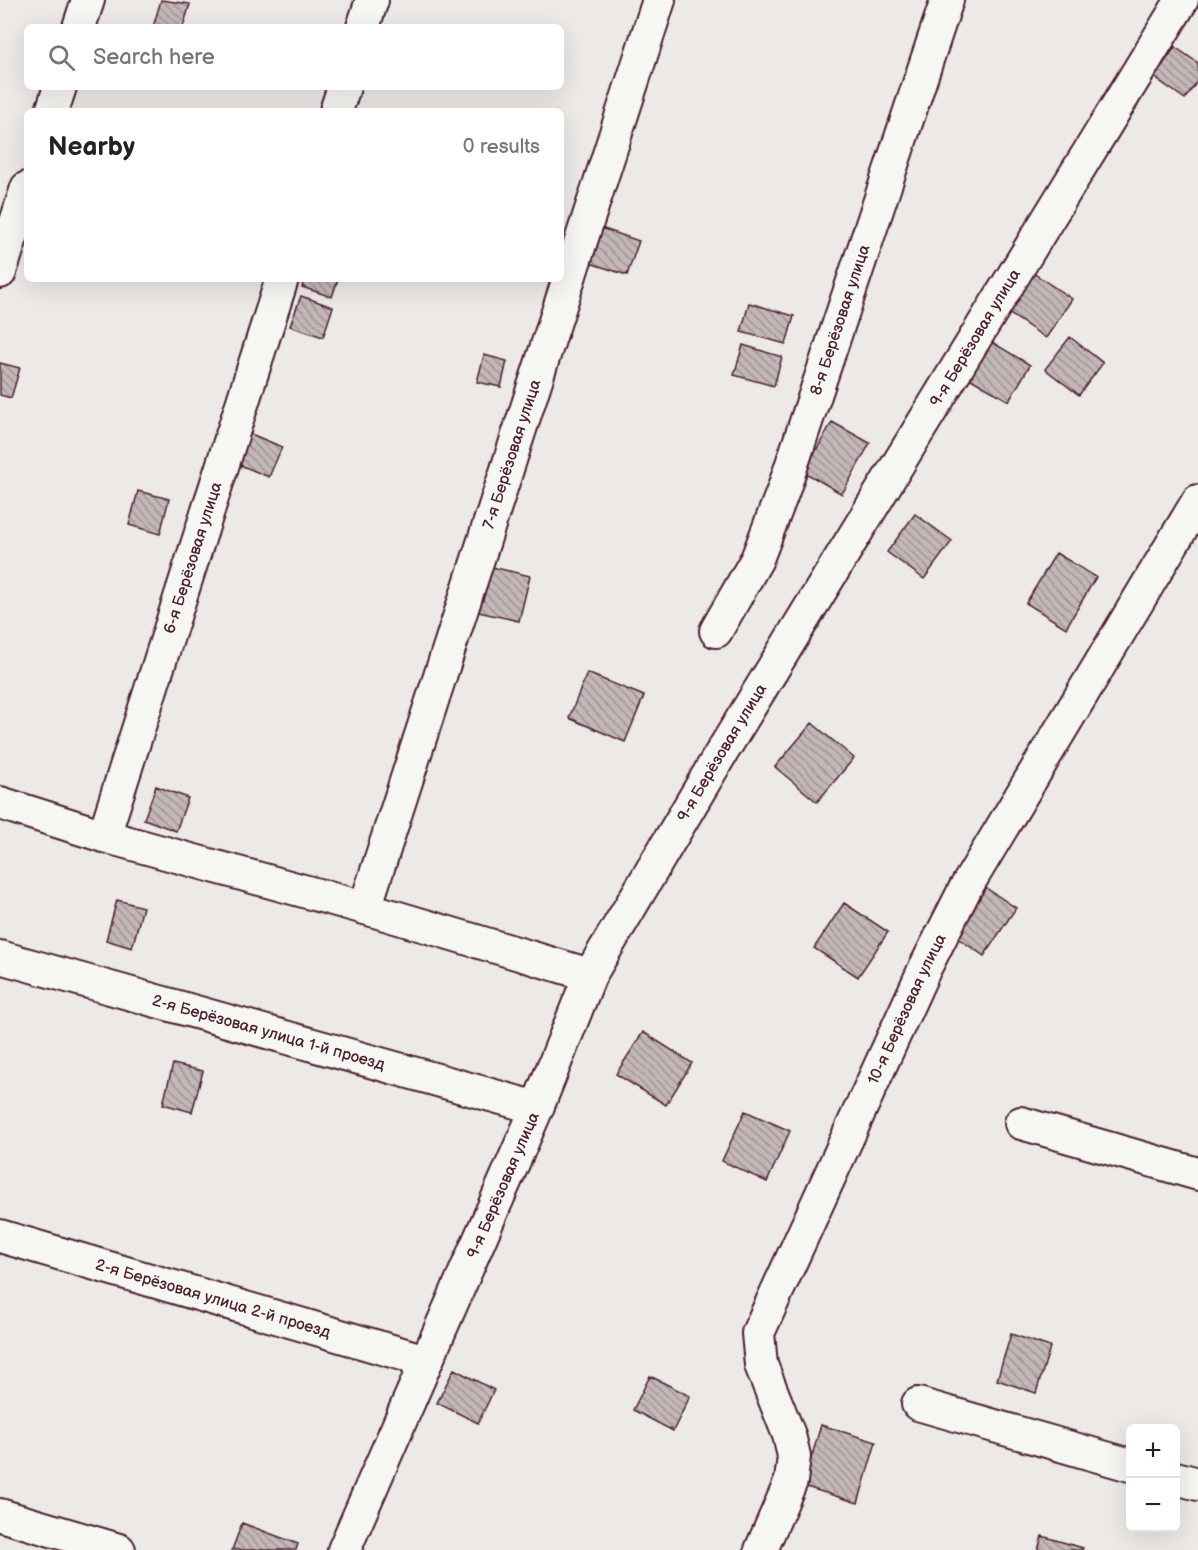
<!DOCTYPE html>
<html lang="en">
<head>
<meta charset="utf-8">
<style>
	body { margin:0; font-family:"Balsamiq Sans",sans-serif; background:#f6f6f6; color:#222 }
	.controls { position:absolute; right:18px; bottom:18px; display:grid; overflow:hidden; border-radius:9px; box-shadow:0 6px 24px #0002 }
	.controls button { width:54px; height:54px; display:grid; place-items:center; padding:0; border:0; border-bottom:2px solid #e0e0e0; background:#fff; color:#222; font:30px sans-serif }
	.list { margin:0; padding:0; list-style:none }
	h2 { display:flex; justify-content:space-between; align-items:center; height:78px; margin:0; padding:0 24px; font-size:26px }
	h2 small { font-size:20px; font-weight:400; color:#767676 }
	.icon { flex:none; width:33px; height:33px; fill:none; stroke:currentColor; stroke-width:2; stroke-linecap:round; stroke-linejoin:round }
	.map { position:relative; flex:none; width:1198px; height:1550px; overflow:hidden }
	.search { position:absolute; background:#fff; box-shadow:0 6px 24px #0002; left:24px; top:24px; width:540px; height:66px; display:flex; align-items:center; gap:15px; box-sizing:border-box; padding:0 21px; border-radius:9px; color:#767676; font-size:22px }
	.panel { position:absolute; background:#fff; box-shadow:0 6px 24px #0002; left:24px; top:108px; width:540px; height:174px; border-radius:9px }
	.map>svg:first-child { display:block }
</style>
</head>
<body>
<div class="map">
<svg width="1198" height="1550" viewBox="0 0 1198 1550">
	<defs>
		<pattern id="building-back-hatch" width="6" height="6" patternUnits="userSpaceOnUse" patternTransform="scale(1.5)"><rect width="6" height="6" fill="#c4b7b7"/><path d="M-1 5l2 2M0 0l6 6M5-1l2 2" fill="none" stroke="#a19495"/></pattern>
	</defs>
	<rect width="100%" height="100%" fill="#ece9e6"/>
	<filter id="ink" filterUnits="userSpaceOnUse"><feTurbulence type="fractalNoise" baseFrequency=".0167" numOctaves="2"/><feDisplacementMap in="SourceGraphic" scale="12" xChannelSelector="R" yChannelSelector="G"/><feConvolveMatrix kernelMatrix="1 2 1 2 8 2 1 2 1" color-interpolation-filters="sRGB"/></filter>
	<g filter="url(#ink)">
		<path fill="url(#building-back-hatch)" stroke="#4a1f2b" stroke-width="1.5" d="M161 0 190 4 183 27H153Z
			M1175 47 1198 63V80L1185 99 1154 77Z
			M598 227 639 241 627 275 587 262Z
			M1033 273 1072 299 1046 338 1007 312Z
			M304 279H338L332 297 302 287Z
			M301 296 333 307 323 337 290 326Z
			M749 303 794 316 786 344 741 332Z
			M1070 337 1103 363 1079 395 1045 369Z
			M990 341 1030 365 1009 401 969 378Z
			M743 345 782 357 774 386 734 375Z
			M484 355 507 361 501 387 477 382Z
			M0 363 20 368 11 398 0 395Z
			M832 422 870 443 842 494 804 472Z
			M246 432 282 447 269 477 233 462Z
			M138 491 169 499 160 534 129 525Z
			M915 514 952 541 924 579 887 552Z
			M1056 553 1096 577 1066 628 1026 603Z
			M488 566 530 576 519 621 478 612Z
			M587 673 644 696 625 742 569 718Z
			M812 723 854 758 817 802 775 767Z
			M156 786 188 798 176 831 144 819Z
			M983 886 1016 908 984 956 952 934Z
			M117 900 143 907 132 948 106 940Z
			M844 903 888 932 858 977 814 948Z
			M643 1032 692 1063 666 1105 616 1074Z
			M173 1064 203 1071 192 1112 163 1104Z
			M745 1111 790 1131 767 1182 722 1161Z
			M1011 1334 1050 1347 1036 1393 997 1380Z
			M454 1369 494 1390 478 1423 437 1403Z
			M650 1376 690 1396 673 1431 633 1410Z
			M821 1425 876 1442 858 1503 803 1486Z
			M242 1523 298 1544 296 1550H232Z
			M1042 1536 1083 1548 1082 1550H1038Z"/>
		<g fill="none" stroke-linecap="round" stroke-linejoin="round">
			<defs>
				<g id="minor">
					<path d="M79 27 88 0"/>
					<path d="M363 27 372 0"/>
					<path d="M52 111 60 87"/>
					<path d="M336 111 344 87"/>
					<path d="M0 272 27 188"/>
					<path id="s1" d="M716 631 757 559 783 491 947 0"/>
					<path d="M0 803 104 836 365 908 590 975"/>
					<path id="s2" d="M104 836 282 279"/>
					<path id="s3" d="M365 908 659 0"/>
					<path id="s4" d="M0 957 537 1108"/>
					<path d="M1021 1123 1198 1174"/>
					<path id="s5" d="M0 1236 426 1361"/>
					<path d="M918 1404 1130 1465"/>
					<path d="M1176 1478 1198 1484"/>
					<path d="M0 1515 119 1550"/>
					<path id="s6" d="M344 1550 537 1108 590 975 717 760 1182 0"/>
					<path id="s7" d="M761 1550 791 1481 794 1456 789 1435 761 1365 758 1333 925 968 965 889 1198 501"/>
				</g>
			</defs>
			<use href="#minor" stroke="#4a1f2b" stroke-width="36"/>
			<use href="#minor" stroke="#f6f6f2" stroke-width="32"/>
		</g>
	</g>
	<g text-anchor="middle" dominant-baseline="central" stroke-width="4.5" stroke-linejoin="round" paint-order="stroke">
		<g font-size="16" fill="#4a1f2b" stroke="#f6f6f2">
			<text stroke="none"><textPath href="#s1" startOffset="336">8-я Берёзовая улица</textPath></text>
			<text stroke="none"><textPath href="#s6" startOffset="1370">9-я Берёзовая улица</textPath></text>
			<text stroke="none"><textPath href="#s3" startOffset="477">7-я Берёзовая улица</textPath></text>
			<text stroke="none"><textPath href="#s2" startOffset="292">6-я Берёзовая улица</textPath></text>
			<text stroke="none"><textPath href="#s6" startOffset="884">9-я Берёзовая улица</textPath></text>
			<text stroke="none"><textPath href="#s7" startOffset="586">10-я Берёзовая улица</textPath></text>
			<text stroke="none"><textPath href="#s4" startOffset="279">2-я Берёзовая улица 1-й проезд</textPath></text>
			<text stroke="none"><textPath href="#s6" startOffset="398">9-я Берёзовая улица</textPath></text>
			<text stroke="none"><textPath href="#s5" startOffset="222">2-я Берёзовая улица 2-й проезд</textPath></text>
		</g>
	</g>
</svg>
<div class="controls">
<button>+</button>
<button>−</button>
</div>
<div class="search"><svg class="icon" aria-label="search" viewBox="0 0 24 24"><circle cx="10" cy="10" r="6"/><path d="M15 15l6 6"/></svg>Search here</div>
<section class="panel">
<h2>Nearby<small>0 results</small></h2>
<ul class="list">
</ul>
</section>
</div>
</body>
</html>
